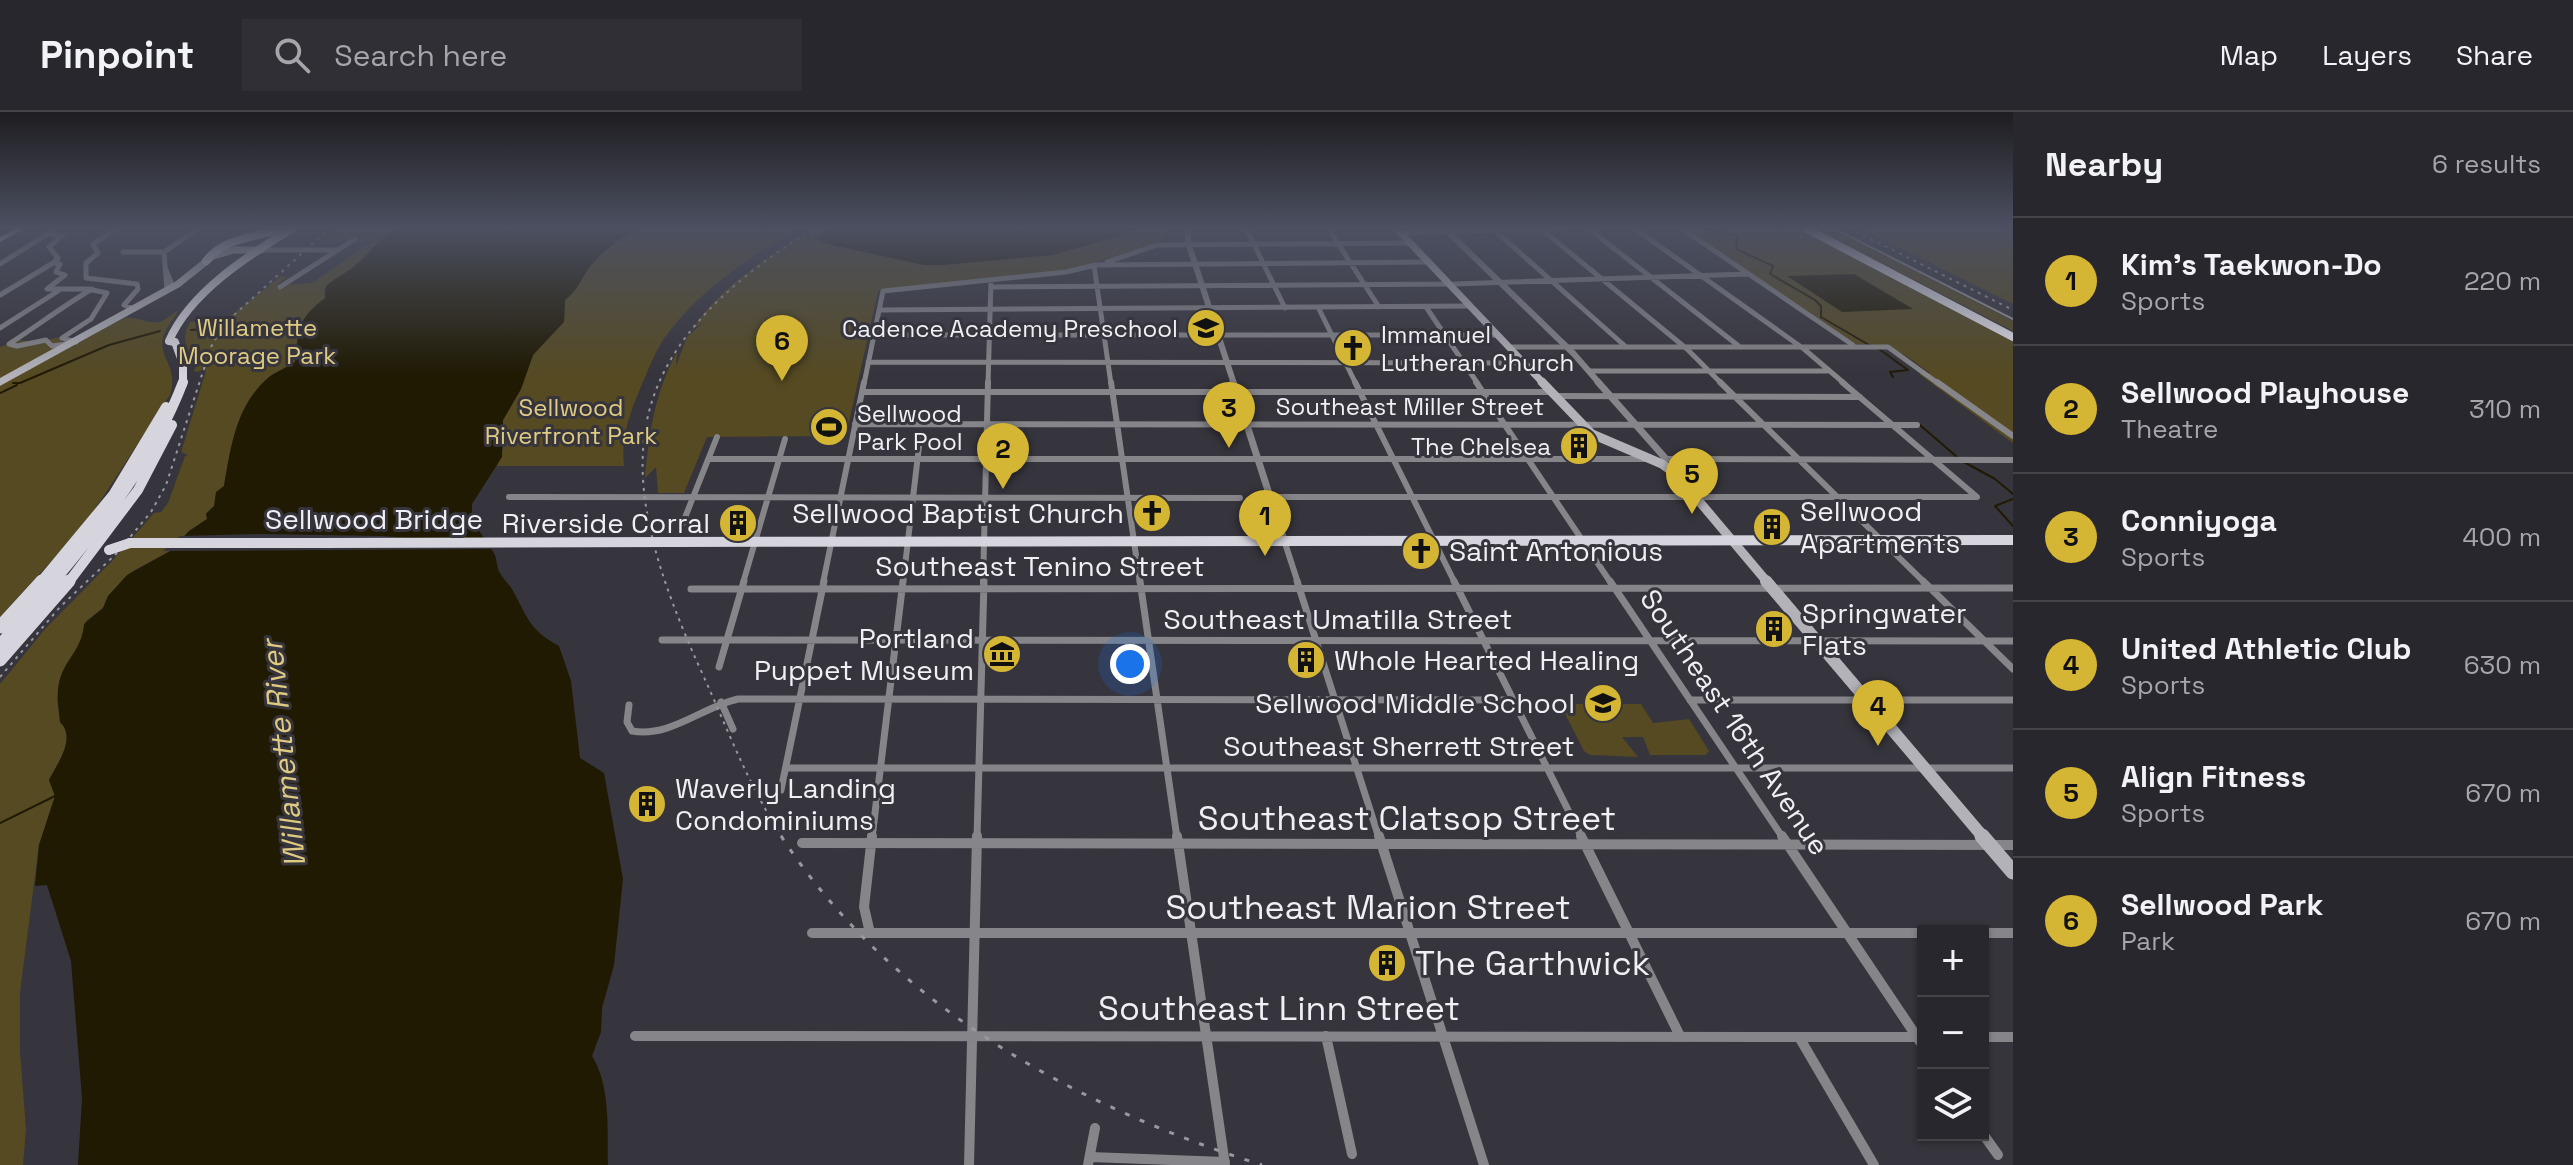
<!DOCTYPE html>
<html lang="en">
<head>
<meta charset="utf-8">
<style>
	body { margin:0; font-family:"Space Grotesk",sans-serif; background:#302f35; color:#f1f3f6 }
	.controls { position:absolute; right:24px; bottom:24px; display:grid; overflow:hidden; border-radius:0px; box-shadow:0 2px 6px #0004 }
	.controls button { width:72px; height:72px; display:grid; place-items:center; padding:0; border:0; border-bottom:2px solid #444449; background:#28272d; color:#f1f3f6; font:40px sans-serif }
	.you { position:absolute; left:1130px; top:552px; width:28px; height:28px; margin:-20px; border:6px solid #fff; border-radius:50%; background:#1a73e8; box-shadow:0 0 0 12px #1a73e833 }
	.badge { display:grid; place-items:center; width:52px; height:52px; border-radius:50%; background:#d5b534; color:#111; font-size:26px; font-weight:700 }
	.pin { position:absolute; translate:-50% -66px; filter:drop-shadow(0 2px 4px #0008) }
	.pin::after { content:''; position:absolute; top:42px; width:28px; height:24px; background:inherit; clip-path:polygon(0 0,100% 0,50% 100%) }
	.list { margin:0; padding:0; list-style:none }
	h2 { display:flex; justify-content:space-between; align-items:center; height:104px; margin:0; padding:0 32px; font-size:34px }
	h2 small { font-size:26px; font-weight:400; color:#a5a5aa }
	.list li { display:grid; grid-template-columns:52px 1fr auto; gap:24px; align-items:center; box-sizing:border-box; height:128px; padding:0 32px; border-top:2px solid #444449 }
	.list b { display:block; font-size:30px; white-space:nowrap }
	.list p { margin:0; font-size:26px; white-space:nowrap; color:#a5a5aa }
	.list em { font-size:26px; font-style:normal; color:#a5a5aa }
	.icon { flex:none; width:44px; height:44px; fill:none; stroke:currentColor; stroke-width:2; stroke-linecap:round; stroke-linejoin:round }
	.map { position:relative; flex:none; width:2013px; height:1053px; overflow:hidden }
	header { display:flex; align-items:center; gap:48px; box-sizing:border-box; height:112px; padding:0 40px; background:#28272d; border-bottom:2px solid #444449 }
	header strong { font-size:38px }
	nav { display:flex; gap:44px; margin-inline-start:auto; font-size:28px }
	.search { width:560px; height:72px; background:#302f35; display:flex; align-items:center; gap:20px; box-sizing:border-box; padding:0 28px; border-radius:0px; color:#a5a5aa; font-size:30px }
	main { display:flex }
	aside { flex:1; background:#28272d }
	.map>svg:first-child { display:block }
</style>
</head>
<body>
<header>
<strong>Pinpoint</strong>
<div class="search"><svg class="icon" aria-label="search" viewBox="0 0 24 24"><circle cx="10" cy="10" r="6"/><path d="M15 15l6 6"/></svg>Search here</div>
<nav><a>Map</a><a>Layers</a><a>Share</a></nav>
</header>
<main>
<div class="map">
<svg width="2013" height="1053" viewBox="0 0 2013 1053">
	<rect width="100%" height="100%" fill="#36343c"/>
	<path fill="#554a22" d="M334 116H399C381 123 369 142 355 154 344 163 335 165 324 177L325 186 301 210 295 250C287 256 276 259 268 266 236 294 231 334 224 374L217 380 214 394 206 401 207 407 189 419 172 438 133 459 108 484 103 496 87 508 80 535 71 546 57 586 60 610C77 626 57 652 49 668L55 684 39 733 20 880V940L26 1017 23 1053H0V572L46 516 112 449 154 401 161 400 168 391 185 344 188 343 181 340 206 259 202 255 201 259 194 260 196 253C187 238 180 228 190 210H223L280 165H287L277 173 312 171 373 129H321Z
		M639 116H800C750 143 696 181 663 228 655 240 646 263 640 277 629 303 621 326 624 354H497L503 336V308L521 277 533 243 564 207 565 188C576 179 580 169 588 157 601 140 620 126 639 116Z
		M817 116H1174L1152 133 1065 159 878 179 846 324 707 325 684 381H658L656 355 645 366C649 320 655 280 677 240L676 254 687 225 706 208 692 218C716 180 757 152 794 129L799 132 796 128Z
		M1684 116H1800L2013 228V331L1919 262 1930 261C1898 238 1895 233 1856 232Z
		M1814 116H1831L2013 209V219Z
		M1860 116H2003L2013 120V192Z
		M179 198C174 206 165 217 163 226 158 246 179 254 170 283 141 324 116 369 85 410 59 444 27 473 0 506V273L124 206C139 204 151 214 162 209 168 206 173 201 179 198Z
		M61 225 63 233 0 266V235L19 228 37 230Z
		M1560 592H1641L1653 611 1689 607 1709 639 1706 643H1650L1643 625H1622L1638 645 1590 643 1584 639Z"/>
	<path fill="#201a03" d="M399 116H639C620 126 601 140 588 157 580 169 577 179 565 188L564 210 533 243 521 277 503 308 502 345 472 392C470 413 486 426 495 443 497 449 497 456 500 461 503 467 508 471 512 477 527 504 529 518 559 534L571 569 580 646 604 661 623 767 614 853 602 896 601 920 592 944C611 974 607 1019 608 1053H78L82 986 71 849 47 773 35 774 39 733 55 684 49 668C57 652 77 626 60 610 59 597 56 584 59 571 64 547 82 539 84 512L103 496 108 484 127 463 172 438 189 419 207 407 206 402 214 394 216 380 224 374C231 334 236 294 268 266 276 259 287 256 295 250 299 217 297 207 325 186L326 174C338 164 347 161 358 151 371 140 383 123 399 116Z
		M830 116H1132L1118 124 1053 143 943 153H924L827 132 814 126Z
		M1854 162 1913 197 1842 200 1787 164Z"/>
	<path fill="#36343c" d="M260 422 382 424 492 432 495 437 163 439 180 424Z"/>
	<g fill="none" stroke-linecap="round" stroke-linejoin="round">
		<path stroke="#201a03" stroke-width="2" d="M1705 116 1737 124 1736 137 1773 154 1770 162 1815 188 1821 194V205L1869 233
			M235 217C257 212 279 218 300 211
			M191 218 204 217
			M1879 237 1908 258 1890 260 1893 265
			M13 271H20L109 233 160 219
			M0 281 17 273
			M1920 313 1957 345
			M1962 349 1995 367 2013 382
			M2013 387 1995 394 2013 414
			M0 711 55 684"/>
		<path stroke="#868589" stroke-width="5" d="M118 116 93 132 98 141 86 151V166L137 172 138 177 124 193 134 197
			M1246 116 1285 196
			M1328 116 1379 195
			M1492 116 1625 234
			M1540 116 1687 237 1722 272
			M1588 116 1740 235
			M1634 116 1804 237 1845 272
			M1681 116 1853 233
			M1401 121 1567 116
			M51 122 63 123 49 135 58 146 53 151
			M261 138H338
			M123 140H164
			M1107 150 1157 133 1410 131
			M53 151 60 152 56 160 65 163 47 177H88L107 181 91 207 62 226 76 230
			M0 152 57 116
			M166 158 173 175
			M280 175 355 127
			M991 175 1454 172 1748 162
			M167 178 164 140 199 116
			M0 183 53 151
			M1318 195 1356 272
			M1426 195 1478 272
			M879 198 1470 194
			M0 216 58 179
			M873 223H1497
			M66 232 52 234 46 228 17 234 9 232C37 214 63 194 92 177
			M1508 235H1888L1939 272
			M868 250 1524 251
			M1589 259H1827
			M864 272 883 179 1066 160 1095 153
			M988 272 991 168
			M1111 272 1094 153 1428 150"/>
		<path stroke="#868589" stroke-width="6" d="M1111 270 1140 471
			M1355 270 1455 471
			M1476 270 1611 471
			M1720 270 1925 471
			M1937 270 2013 324
			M862 280H1552
			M1556 284 1860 285
			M855 312 1917 313
			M709 347H1646
			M1666 347 2013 348
			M509 385 1240 386
			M1270 385H1977L1842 270
			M682 413 717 325
			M1284 428 1298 471
			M743 471 785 327
			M823 471 864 270
			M903 471 920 326
			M983 471 988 270"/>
		<path stroke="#868589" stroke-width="7" d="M1140 469 1177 726
			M1297 469 1379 726
			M1454 469 1582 726
			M1610 469 1783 726
			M1923 469 2013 557
			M691 477 2013 476
			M662 528 2013 529
			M719 555 744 469
			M1690 588H2013
			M721 590 733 617
			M629 593 627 610 632 619C670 626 702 595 738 587L1513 588
			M786 656H2013
			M781 678 824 469
			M872 726 903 469
			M977 726 984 469"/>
		<path stroke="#868589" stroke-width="10" d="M1177 724 1225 1053
			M1379 724 1484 1053
			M1581 724 1680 924
			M1782 724 1923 934
			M802 731 2013 733
			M812 821H1923
			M870 821 864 795 872 724
			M1983 821H2013
			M635 924 1923 925
			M1326 924 1352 1042
			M1799 925 1874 1053
			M1983 925H2013
			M1983 1022 1998 1043
			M1090 1045 1225 1050
			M969 1053 977 724
			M1088 1053 1095 1016"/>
		<path stroke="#868589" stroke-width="6" d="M1188 116V130L1234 272
			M1444 116 1573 241 1600 272"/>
		<path stroke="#868589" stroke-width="7" d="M1233 270 1284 428
			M1598 270 1666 347 1662 352"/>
		<path stroke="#b3b2b9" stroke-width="7" d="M1396 116 1544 272
			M0 270 178 172 213 144 234 138H261"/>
		<path stroke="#b3b2b9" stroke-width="9" d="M1542 270 1592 322 1662 352 1677 363 1768 471"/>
		<path stroke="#b3b2b9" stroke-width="12" d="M1766 469 1984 726"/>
		<path stroke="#b3b2b9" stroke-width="15" d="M1982 724 2013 760"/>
		<path stroke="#d6d5dd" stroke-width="8" d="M206 149C223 126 256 125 281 117
			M183 272V252L175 230 169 229C190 180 249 143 293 116"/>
		<path stroke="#d6d5dd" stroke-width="10" d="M671 430 2013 428
			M130 431H318
			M40 471 113 383 166 295
			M53 471C105 409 154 346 183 270
			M68 471 138 378 172 313"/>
		<path stroke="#d6d5dd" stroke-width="13" d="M0 515 42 469
			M0 534 55 469
			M0 548 69 469"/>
		<path stroke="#e6e4ee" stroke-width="8" d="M1805 116 2013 225"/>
		<path fill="#f6f4ff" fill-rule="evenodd" d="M16 116H26L0 130V125Z"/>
		<path stroke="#9a989f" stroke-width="2" d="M1833 116 2013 207"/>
		<path stroke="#9a989f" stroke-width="2" stroke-dasharray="3 5" stroke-linecap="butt" d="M1849 116 2013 198
			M0 565 60 495 116 442 151 400 166 373 211 235 224 212 330 116
			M783 726C749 675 728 618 703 563 608 356 611 243 814 116"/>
		<path stroke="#9a989f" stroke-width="3" stroke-dasharray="5 11" stroke-linecap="butt" d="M781 724C893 894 1072 993 1262 1053"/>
		<path stroke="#d6d5dd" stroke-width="10" d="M78 431H89
			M318 431 671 430
			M109 438 130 431"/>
	</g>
	<linearGradient id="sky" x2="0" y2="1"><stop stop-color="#1e1d21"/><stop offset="0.44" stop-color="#4c5061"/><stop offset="1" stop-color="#4c5061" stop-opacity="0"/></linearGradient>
	<rect width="2013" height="263" fill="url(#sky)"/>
	<defs>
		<symbol id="school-disc" viewBox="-11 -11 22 22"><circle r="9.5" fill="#d5b534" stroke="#36343c"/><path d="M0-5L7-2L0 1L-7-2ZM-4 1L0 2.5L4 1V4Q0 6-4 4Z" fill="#111"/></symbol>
		<symbol id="church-disc" viewBox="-11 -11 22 22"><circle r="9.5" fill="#d5b534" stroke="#36343c"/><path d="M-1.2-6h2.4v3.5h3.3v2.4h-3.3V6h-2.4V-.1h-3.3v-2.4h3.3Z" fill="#111"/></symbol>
		<symbol id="stadium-disc" viewBox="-11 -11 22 22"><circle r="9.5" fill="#d5b534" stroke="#36343c"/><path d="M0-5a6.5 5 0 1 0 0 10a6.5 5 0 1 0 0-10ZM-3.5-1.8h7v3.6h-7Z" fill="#111"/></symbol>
		<symbol id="building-disc" viewBox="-11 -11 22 22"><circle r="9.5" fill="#d5b534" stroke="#36343c"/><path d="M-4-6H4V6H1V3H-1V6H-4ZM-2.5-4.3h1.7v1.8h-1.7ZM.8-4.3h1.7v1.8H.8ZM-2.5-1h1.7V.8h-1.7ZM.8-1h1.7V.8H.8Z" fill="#111"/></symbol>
		<symbol id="museum-disc" viewBox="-11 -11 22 22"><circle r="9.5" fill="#d5b534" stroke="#36343c"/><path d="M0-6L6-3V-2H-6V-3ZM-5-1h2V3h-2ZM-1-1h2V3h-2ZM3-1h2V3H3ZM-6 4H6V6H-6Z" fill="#111"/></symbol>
	</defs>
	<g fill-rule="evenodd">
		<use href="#school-disc" x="1184" y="194" width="44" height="44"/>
		<use href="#church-disc" x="1331" y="214" width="44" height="44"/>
		<use href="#stadium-disc" x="807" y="293" width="44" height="44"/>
		<use href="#building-disc" x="1557" y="312" width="44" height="44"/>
		<use href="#church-disc" x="1130" y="379" width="44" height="44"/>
		<use href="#building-disc" x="716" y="389" width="44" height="44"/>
		<use href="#building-disc" x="1750" y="393" width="44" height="44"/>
		<use href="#church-disc" x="1399" y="417" width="44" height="44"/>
		<use href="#building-disc" x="1752" y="495" width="44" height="44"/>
		<use href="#museum-disc" x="980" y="520" width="44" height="44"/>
		<use href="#building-disc" x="1284" y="526" width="44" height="44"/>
		<use href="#school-disc" x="1581" y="569" width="44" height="44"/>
		<use href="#building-disc" x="625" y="670" width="44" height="44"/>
		<use href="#building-disc" x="1365" y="829" width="44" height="44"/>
	</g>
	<g text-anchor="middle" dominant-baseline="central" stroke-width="6" stroke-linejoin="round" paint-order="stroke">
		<g font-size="24" fill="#dfcb81" stroke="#36343c">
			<text x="257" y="215">Willamette<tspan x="257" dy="28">Moorage Park</tspan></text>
			<text x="571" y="295">Sellwood<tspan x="571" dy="28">Riverfront Park</tspan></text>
		</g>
		<g font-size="24" fill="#f0eff4" stroke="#36343c" text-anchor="end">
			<text x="1178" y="216">Cadence Academy Preschool</text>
			<text x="1381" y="222" text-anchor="start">Immanuel<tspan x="1381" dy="28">Lutheran Church</tspan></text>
			<text x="857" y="301" text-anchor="start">Sellwood<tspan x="857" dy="28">Park Pool</tspan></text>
			<text x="1551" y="334">The Chelsea</text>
		</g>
		<g font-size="24" fill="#f0eff4" stroke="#36343c">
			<text x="1410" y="294">Southeast Miller Street</text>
		</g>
		<g font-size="28" fill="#f0eff4" stroke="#36343c" text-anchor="start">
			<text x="1800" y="399">Sellwood<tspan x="1800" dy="32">Apartments</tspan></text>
			<text x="1124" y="401" text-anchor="end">Sellwood Baptist Church</text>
			<text x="710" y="411" text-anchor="end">Riverside Corral</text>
			<text x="1449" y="439">Saint Antonious</text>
			<text x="1802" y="501">Springwater<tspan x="1802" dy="32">Flats</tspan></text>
			<text x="974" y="526" text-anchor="end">Portland<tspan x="974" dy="32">Puppet Museum</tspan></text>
			<text x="1334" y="548">Whole Hearted Healing</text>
			<text x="1575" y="591" text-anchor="end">Sellwood Middle School</text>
			<text x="675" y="676">Waverly Landing<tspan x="675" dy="32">Condominiums</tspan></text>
		</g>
		<g font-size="28" fill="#f0eff4" stroke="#36343c">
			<text x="374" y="407">Sellwood Bridge</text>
			<text x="1040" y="454">Southeast Tenino Street</text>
			<text x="1338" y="507">Southeast Umatilla Street</text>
			<text transform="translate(1735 610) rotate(56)">Southeast 16th Avenue</text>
			<text x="1399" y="634">Southeast Sherrett Street</text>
		</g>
		<g font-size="30" font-style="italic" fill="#deca80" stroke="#36343c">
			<text transform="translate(283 642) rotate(-96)">Willamette River</text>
		</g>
		<g font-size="34" fill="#f0eff4" stroke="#36343c">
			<text x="1407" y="706">Southeast Clatsop Street</text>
			<text x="1368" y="795">Southeast Marion Street</text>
			<text x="1279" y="896">Southeast Linn Street</text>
		</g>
		<g font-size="34" fill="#f0eff4" stroke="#36343c" text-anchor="start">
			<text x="1415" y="851">The Garthwick</text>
		</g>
	</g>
</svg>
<div class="controls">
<button>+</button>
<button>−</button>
<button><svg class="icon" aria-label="layers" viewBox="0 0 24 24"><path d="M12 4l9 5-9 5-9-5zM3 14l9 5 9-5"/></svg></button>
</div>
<div class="you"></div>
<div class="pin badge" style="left:1265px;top:444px">1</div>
<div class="pin badge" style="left:1003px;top:377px">2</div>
<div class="pin badge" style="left:1229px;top:336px">3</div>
<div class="pin badge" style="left:1878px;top:634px">4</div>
<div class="pin badge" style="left:1692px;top:402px">5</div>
<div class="pin badge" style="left:782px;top:269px">6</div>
</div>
<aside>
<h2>Nearby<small>6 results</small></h2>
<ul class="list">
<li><span class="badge">1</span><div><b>Kim's Taekwon-Do</b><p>Sports</p></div><em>220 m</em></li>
<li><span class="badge">2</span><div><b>Sellwood Playhouse</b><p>Theatre</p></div><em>310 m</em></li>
<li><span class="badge">3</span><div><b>Conniyoga</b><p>Sports</p></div><em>400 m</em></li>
<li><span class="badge">4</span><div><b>United Athletic Club</b><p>Sports</p></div><em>630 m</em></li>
<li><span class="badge">5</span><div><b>Align Fitness</b><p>Sports</p></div><em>670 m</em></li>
<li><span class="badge">6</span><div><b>Sellwood Park</b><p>Park</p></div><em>670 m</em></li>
</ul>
</aside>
</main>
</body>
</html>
